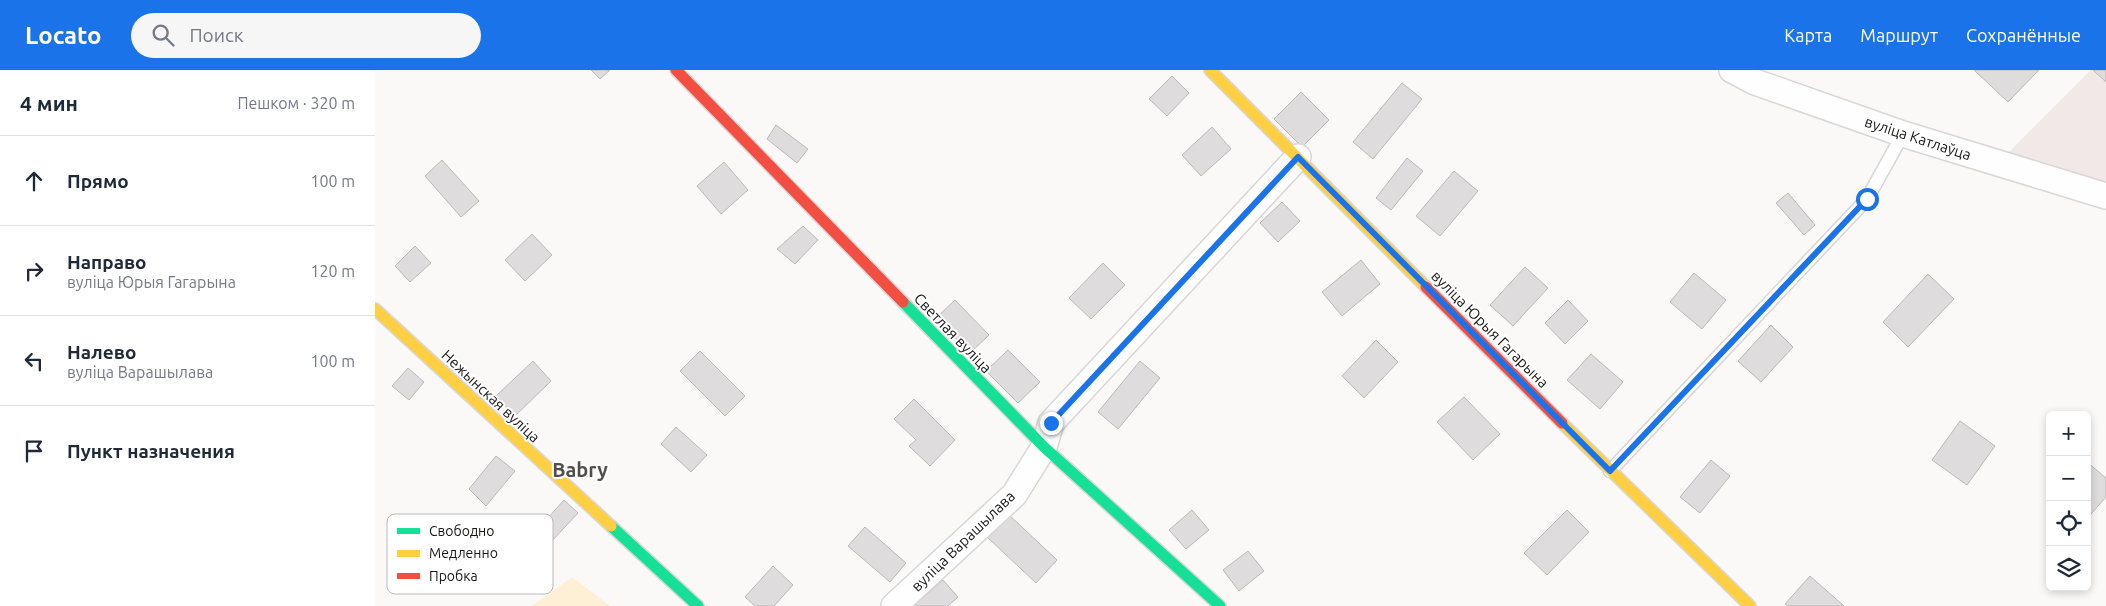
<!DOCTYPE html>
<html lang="ru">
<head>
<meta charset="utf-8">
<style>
	body { margin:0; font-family:Ubuntu,sans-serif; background:#f6f6f7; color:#1f2937 }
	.controls { position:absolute; right:15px; bottom:15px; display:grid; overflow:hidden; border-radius:8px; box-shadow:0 2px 8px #0003 }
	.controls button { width:45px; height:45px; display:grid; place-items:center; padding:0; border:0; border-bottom:1px solid #e0e1e3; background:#fff; color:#1f2937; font:25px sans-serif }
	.stop { position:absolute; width:15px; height:15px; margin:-11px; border:4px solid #1a73e8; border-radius:50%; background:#fff }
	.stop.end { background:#1a73e8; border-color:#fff; box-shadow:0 1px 5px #0008 }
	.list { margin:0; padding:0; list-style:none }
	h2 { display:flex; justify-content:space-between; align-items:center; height:65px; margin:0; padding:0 20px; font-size:21px }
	h2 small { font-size:16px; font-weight:400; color:#747a83 }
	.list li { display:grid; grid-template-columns:32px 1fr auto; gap:15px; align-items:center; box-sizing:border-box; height:90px; padding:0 20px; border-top:1px solid #e0e1e3 }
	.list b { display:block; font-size:19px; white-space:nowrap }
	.list p { margin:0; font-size:16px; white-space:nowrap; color:#747a83 }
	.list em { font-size:16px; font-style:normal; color:#747a83 }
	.icon { flex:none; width:28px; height:28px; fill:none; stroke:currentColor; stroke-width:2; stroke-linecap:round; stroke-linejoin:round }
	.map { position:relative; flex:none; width:1731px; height:536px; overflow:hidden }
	header { display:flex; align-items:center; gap:30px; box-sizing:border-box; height:70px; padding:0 25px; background:#1a73e8; color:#fff }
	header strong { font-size:24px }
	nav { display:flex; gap:28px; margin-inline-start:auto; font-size:18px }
	.search { width:350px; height:45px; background:#f6f6f7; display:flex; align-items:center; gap:12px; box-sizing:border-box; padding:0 18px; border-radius:28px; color:#747a83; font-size:19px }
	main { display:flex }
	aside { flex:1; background:#fff }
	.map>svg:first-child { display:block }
</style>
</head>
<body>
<header>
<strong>Locato</strong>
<div class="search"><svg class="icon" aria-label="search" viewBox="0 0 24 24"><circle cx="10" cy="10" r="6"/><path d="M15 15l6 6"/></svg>Поиск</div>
<nav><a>Карта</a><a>Маршрут</a><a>Сохранённые</a></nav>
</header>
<main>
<aside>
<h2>4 мин<small>Пешком · 320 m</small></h2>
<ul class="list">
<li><svg class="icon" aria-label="ahead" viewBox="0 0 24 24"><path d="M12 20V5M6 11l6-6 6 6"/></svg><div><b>Прямо</b></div><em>100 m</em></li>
<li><svg class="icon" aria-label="right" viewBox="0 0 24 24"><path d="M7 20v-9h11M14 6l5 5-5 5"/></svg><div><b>Направо</b><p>вуліца Юрыя Гагарына</p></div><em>120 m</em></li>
<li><svg class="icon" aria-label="left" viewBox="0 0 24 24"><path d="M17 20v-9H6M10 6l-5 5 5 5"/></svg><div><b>Налево</b><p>вуліца Варашылава</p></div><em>100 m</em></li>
<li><svg class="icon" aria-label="arrive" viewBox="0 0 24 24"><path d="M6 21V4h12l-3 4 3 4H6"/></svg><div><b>Пункт назначения</b></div></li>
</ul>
</aside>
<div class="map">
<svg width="1731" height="536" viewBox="0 0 1731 536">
	<rect width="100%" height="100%" fill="#fbf9f8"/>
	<path fill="#f1e9e7" d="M1716 0H1731V118L1628 88Z"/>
	<path fill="#fdf0d4" d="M197 507 235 536H157Z"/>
	<path fill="#dedcdc" stroke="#bbb9b8" d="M216 0H235L225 9Z
		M1599 0H1664L1633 32Z
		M1718 0H1731V12Z
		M797 6 814 23 792 46 774 29Z
		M1027 13 1047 29 998 89 978 72Z
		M926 22 954 50 927 77 899 49Z
		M401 55 433 79 422 93 392 69Z
		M837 57 856 79 826 106 807 85Z
		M1032 88 1048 101 1016 140 1001 128Z
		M67 90 104 131 86 147 50 106Z
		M349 92 373 120 346 144 322 116Z
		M1079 101 1103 121 1065 166 1041 146Z
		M1413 123 1440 155 1429 165 1401 133Z
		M907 132 925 151 903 172 885 153Z
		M428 156 443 170 420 194 402 179Z
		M157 164 177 185 150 211 130 190Z
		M40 176 56 193 35 212 20 196Z
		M986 190 1005 214 967 246 947 222Z
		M728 193 750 215 716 249 694 228Z
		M1150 197 1173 218 1138 256 1115 235Z
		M1319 203 1351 230 1327 259 1295 232Z
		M1553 204 1579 229 1533 277 1508 252Z
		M580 230 614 265 595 283 561 248Z
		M1193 230 1213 251 1190 274 1170 253Z
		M1396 255 1418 277 1386 312 1363 291Z
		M1001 270 1023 292 989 328 967 306Z
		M633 280 665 312 643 333 611 301Z
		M325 281 370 326 350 346 305 301Z
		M1216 284 1248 312 1225 339 1192 310Z
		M158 291 176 311 140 346 121 326Z
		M765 291 785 308 743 359 723 342Z
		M33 298 49 312 34 330 17 316Z
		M1089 327 1125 364 1098 390 1062 352Z
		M539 329 580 370 555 396 534 376 541 370 519 349Z
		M1585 351 1620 376 1592 415 1557 390Z
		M301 357 332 385 316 402 286 374Z
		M121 386 140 401 111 436 94 419Z
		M1336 390 1355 406 1325 443 1305 427Z
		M1712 392 1731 408V427L1716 444 1712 441Z
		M189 430 203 443 176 472 163 459Z
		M817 440 834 460 811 479 794 460Z
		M1192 440 1214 462 1172 505 1149 483Z
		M633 444 682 490 661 513 612 467Z
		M490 457 531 493 515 512 473 476Z
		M873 481 889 501 864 521 848 500Z
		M398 496 418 515 399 536H380L370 527Z
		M1435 506 1469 536H1413L1410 534Z
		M568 510 583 527 573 536H538Z"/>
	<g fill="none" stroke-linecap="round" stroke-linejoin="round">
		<defs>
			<path id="lane" d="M1235 401 1492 129 1528 64"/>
			<path id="street" d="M1357 0 1380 12 1528 64 1731 126
				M519 536 639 425 669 377 676 353 923 87"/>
			<path id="fast" d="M528 232 669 377 845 536
				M236 456 323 536"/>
			<path id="slow" d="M835 0 1051 217
				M0 239 236 456
				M1187 353 1375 536"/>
			<path id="jam" d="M301 0 528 232
				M1051 217 1187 353"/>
		</defs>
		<use href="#lane" stroke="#d8d7d6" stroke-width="15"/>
		<use href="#street" stroke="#d8d7d6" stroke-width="28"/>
		<use href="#fast" stroke="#d8d7d6" stroke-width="14"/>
		<use href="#slow" stroke="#d8d7d6" stroke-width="14"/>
		<use href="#jam" stroke="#d8d7d6" stroke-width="14"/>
		<use href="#lane" stroke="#fefefe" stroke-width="12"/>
		<use href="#street" stroke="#fefefe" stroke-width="25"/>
		<use href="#fast" stroke="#16e098" stroke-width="11"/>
		<use href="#slow" stroke="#ffcf43" stroke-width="11"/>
		<use href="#jam" stroke="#f24e42" stroke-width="11"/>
	</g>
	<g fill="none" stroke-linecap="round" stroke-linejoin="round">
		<path stroke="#1a73e8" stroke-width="6" d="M676 353 923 87 1235 401 1492 129"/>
	</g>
	<g text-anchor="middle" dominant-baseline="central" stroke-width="4" stroke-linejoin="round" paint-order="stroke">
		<g font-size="15" fill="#181716" stroke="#fff">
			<text transform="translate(1543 68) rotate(18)">вуліца Катлаўца</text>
			<text transform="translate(1115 259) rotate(45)">вуліца Юрыя Гагарына</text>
			<text transform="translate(578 263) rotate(46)">Светлая вуліца</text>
			<text transform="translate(116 326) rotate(43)">Нежынская вуліца</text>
			<text transform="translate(588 471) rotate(-44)">вуліца Варашылава</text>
		</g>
		<g font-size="20" font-weight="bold" fill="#514d4d" stroke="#fff">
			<text x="205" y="399">Babry</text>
		</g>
	</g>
	<rect x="12" y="444" width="166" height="80" rx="8" fill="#fff" stroke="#bab9b9" stroke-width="1"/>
	<rect x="22" y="458" width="23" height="6" fill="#16e098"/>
	<rect x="22" y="480" width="23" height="7" fill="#ffcf43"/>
	<rect x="22" y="503" width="23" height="6" fill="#f24e42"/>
	<g font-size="14" fill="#181716">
		<text x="54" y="466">Свободно</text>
		<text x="54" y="488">Медленно</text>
		<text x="54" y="511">Пробка</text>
	</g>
</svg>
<div class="controls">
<button>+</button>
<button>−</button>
<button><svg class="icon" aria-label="locate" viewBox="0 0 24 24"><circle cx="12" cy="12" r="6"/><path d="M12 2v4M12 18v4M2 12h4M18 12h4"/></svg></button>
<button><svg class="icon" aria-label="layers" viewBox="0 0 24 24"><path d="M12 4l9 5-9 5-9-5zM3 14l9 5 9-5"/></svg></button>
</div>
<div class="stop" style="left:1492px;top:129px"></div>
<div class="stop end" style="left:676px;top:353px"></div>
</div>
</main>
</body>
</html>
